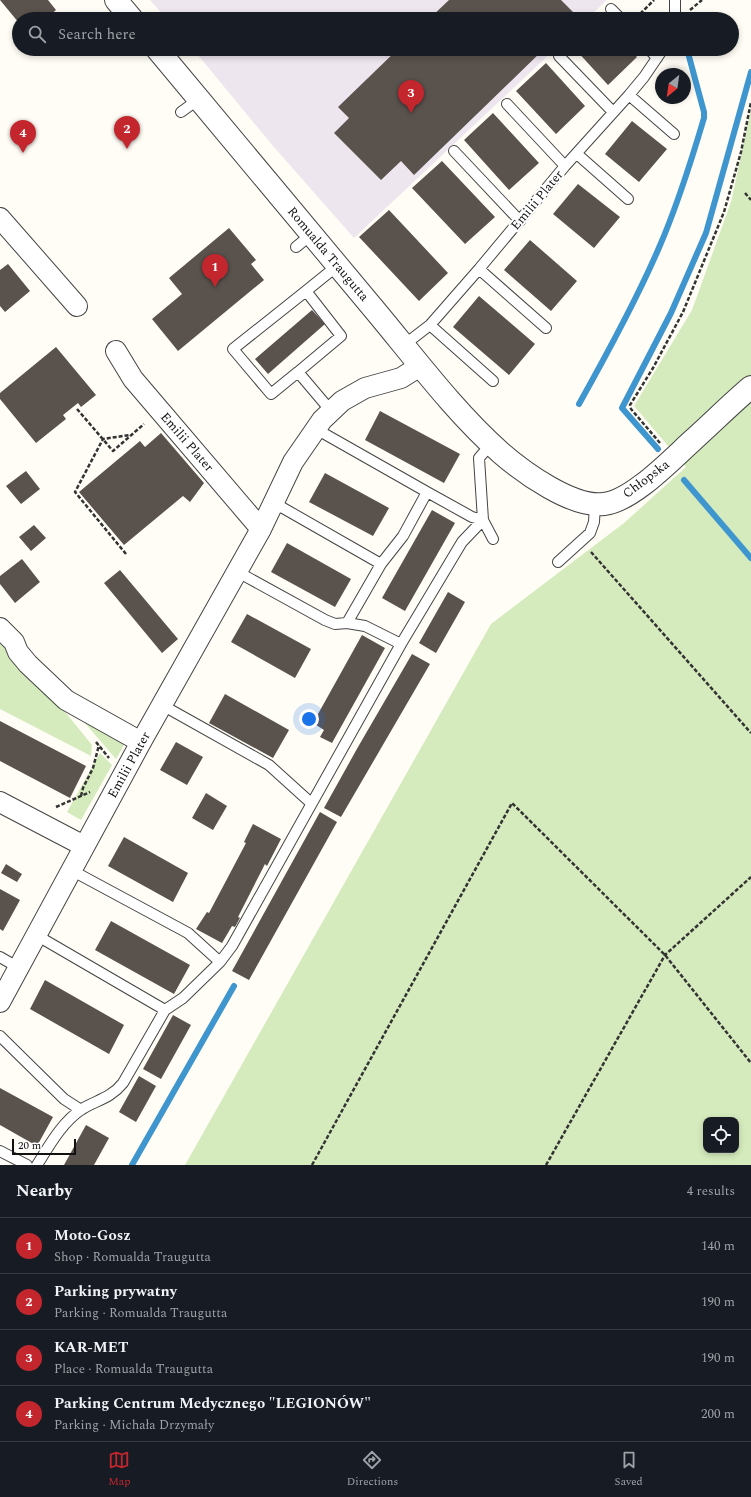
<!DOCTYPE html>
<html lang="en">
<head>
<meta charset="utf-8">
<style>
	body { margin:0; font-family:Spectral,serif; background:#242831; color:#f1f3f6 }
	.controls { position:absolute; right:12px; bottom:12px; display:grid; overflow:hidden; border-radius:8px; box-shadow:0 2px 6px #0003 }
	.controls button { width:36px; height:36px; display:grid; place-items:center; padding:0; border:0; border-bottom:1px solid #363941; background:#171b24; color:#f1f3f6; font:20px sans-serif }
	.compass { position:absolute; left:655px; top:68px; width:36px; height:36px; border-radius:50%; background:#171b24; box-shadow:0 2px 6px #0003; rotate:209deg }
	.scale { position:absolute; left:12px; bottom:10px; width:64px; box-sizing:border-box; padding-left:4px; border:2px solid #111; border-top:0; font-size:11px; line-height:14px; white-space:nowrap; color:#111; -webkit-text-stroke:3px #fff; paint-order:stroke }
	.you { position:absolute; left:309px; top:719px; width:14px; height:14px; margin:-10px; border:3px solid #fff; border-radius:50%; background:#1a73e8; box-shadow:0 0 0 6px #1a73e833 }
	.badge { display:grid; place-items:center; width:26px; height:26px; border-radius:50%; background:#c4262e; color:#fff; font-size:13px; font-weight:700 }
	.pin { position:absolute; translate:-50% -33px; filter:drop-shadow(0 1px 2px #0008) }
	.pin::after { content:''; position:absolute; top:21px; width:14px; height:12px; background:inherit; clip-path:polygon(0 0,100% 0,50% 100%) }
	.list { margin:0; padding:0; list-style:none }
	h2 { display:flex; justify-content:space-between; align-items:center; height:52px; margin:0; padding:0 16px; font-size:17px }
	h2 small { font-size:13px; font-weight:400; color:#9ea1a6 }
	.list li { display:grid; grid-template-columns:26px 1fr auto; gap:12px; align-items:center; box-sizing:border-box; height:56px; padding:0 16px; border-top:1px solid #363941 }
	.list b { display:block; font-size:15px; white-space:nowrap }
	.list p { margin:0; font-size:13px; white-space:nowrap; color:#9ea1a6 }
	.list em { font-size:13px; font-style:normal; color:#9ea1a6 }
	.icon { flex:none; width:22px; height:22px; fill:none; stroke:currentColor; stroke-width:2; stroke-linecap:round; stroke-linejoin:round }
	.map { position:relative; flex:none; width:751px; height:1165px; overflow:hidden }
	.search { position:absolute; background:#171b24; box-shadow:0 2px 6px #0003; left:12px; right:12px; top:12px; height:44px; display:flex; align-items:center; gap:10px; box-sizing:border-box; padding:0 14px; border-radius:22px; color:#9ea1a6; font-size:15px }
	.sheet { height:276px; background:#171b24 }
	nav { display:flex; justify-content:space-around; align-items:center; box-sizing:border-box; height:56px; border-top:1px solid #363941; background:#171b24; font-size:11px; color:#9ea1a6 }
	nav a { display:grid; justify-items:center; gap:2px }
	nav .on { color:#c4262e }
	.map>svg:first-child { display:block }
</style>
</head>
<body>
<div class="map">
<svg width="751" height="1165" viewBox="0 0 751 1165">
	<rect width="100%" height="100%" fill="#fffdf5"/>
	<path fill="#eee6ef" d="M150 0H607L587 19H167Z
		M193 49H555L354 238 273 146Z"/>
	<path fill="#d5ebbd" fill-rule="evenodd" d="M751 109V1165H185L491 624 624 523 686 467 634 406 692 310 731 202ZM706 1120H736V1150H706Z
		M0 642 37 685 66 713 92 745 91 756 0 709Z
		M78 715 121 739 124 745 116 759Z
		M100 753 112 765 81 820 67 812Z"/>
	<g fill="none" stroke-linecap="round" stroke-linejoin="round">
		<path stroke="#3f96cf" stroke-width="6" d="M579 404C607 354 635 303 658 250 677 207 691 162 704 118V112L687 49
			M658 449 622 408 671 313 706 233 751 72
			M684 480 751 558
			M132 1165 234 986"/>
	</g>
	<path fill="#5a524d" d="M0 0H48L56 10 46 19H19V23Z
		M449 0H561L577 16 575 19H429Z
		M398 49H544L414 175 401 161 381 180 334 133 349 118 338 107Z
		M575 49H630L637 57 608 85Z
		M546 63 585 106 556 134 516 91Z
		M493 113 539 163 509 190 464 140Z
		M632 121 667 149 639 182 605 154Z
		M442 161 495 217 465 244 412 188Z
		M578 184 620 217 594 248 553 214Z
		M389 210 448 273 419 301 359 237Z
		M229 228 256 260 251 264 264 280 178 351 152 319 182 294 169 278Z
		M530 240 577 281 551 311 504 270Z
		M8 264 30 291 5 312 0 306V270Z
		M479 296 535 344 509 375 453 327Z
		M312 310 325 324 268 374 255 359Z
		M56 347 96 395 81 407 78 403 63 415 66 419 36 443 0 399V393Z
		M380 411 460 454 444 483 365 440Z
		M161 433 204 483 190 502 183 496 124 545 79 492 140 441 145 447Z
		M26 471 40 489 21 504 6 486Z
		M325 473 389 508 373 536 309 502Z
		M432 510 455 523 405 611 382 598Z
		M34 525 46 538 31 551 19 537Z
		M287 543 351 579 335 607 271 572Z
		M22 559 40 582 15 603 0 584V576Z
		M120 570 178 639 162 653 104 583Z
		M448 592 465 602 436 653 419 643Z
		M247 614 311 649 295 678 231 642Z
		M362 635 385 648 332 743 320 737 324 730 313 723Z
		M412 654 430 664 341 817 324 808 358 747Z
		M225 694 289 730 273 758 209 723Z
		M0 721 86 766 70 798 0 761Z
		M176 742 203 757 187 785 160 770Z
		M206 793 227 806 213 830 192 818Z
		M320 812 337 822 249 980 232 971Z
		M253 824 281 839 267 866 265 864 238 917 240 918 235 927 232 926 222 943 196 929 207 912 209 913 246 843 244 842Z
		M124 837 188 873 173 902 108 866Z
		M6 864 22 874 17 882 1 873Z
		M0 889 20 900 3 931 0 929Z
		M111 921 190 965 174 994 95 950Z
		M45 980 124 1025 109 1054 30 1009Z
		M173 1015 191 1025 161 1079 143 1069Z
		M139 1076 156 1086 136 1122 119 1112Z
		M0 1088 53 1117 37 1146 0 1125Z
		M86 1125 109 1138 94 1165H64Z"/>
	<g fill="none" stroke-linecap="round" stroke-linejoin="round">
		<defs>
			<path id="service" d="M675 0V19
				M611 9 621 19
				M649 49 657 58
				M559 56 613 112
				M629 95 674 134
				M507 104 565 166
				M181 112 199 99
				M454 151 520 221
				M577 154 628 199
				M296 247 312 234
				M479 269 546 328
				M430 325 493 381
				M404 345 430 325 479 269 565 166 629 95 644 77 663 49
				M298 372 271 394 233 349 306 291
				M331 411 298 372 341 336 306 291 337 266
				M427 492 472 517 483 520 493 539
				M273 504 283 508 381 564 403 536 427 492 316 429
				M558 562 590 533 594 522 595 504
				M236 574 245 576 325 620 335 624 347 623 381 564
				M347 623 365 626 401 644
				M162 705 269 765 311 803
				M71 870 188 933 220 962
				M36 935 165 1010
				M0 957 19 968
				M0 1036 64 1099 81 1110
				M0 1151 27 1165
				M37 1165C49 1146 62 1122 82 1109 97 1100 111 1098 123 1083L165 1010 183 998 220 962 232 946 401 644 462 542 483 520 479 458 491 444"/>
			<path id="minor" d="M0 218 77 306
				M116 351 133 379 261 529
				M0 628 14 642 18 652 28 664 66 700 141 742
				M0 802 84 846
				M0 1002 141 742 261 529 293 462 322 420 342 401 365 388 401 378 420 366"/>
			<path id="tertiary" d="M116 0 132 19
				M157 49C231 137 304 226 378 314 417 361 455 412 501 453 524 473 573 508 604 504 632 501 671 460 692 441 712 423 731 404 751 387"/>
		</defs>
		<use href="#service" stroke="#444" stroke-width="12"/>
		<use href="#minor" stroke="#444" stroke-width="22"/>
		<use href="#tertiary" stroke="#444" stroke-width="24"/>
		<path stroke="#333" stroke-width="2.5" stroke-dasharray="4 2" stroke-linecap="butt" d="M690 10 702 0
			M636 18 654 0
			M745 193 751 200
			M77 409 113 451 144 424
			M660 443 631 409 630 405 653 368 683 312 724 212 741 152 751 102
			M591 552 751 733
			M126 554 75 492 103 439 130 435
			M96 742 109 758
			M81 796 83 788 93 768 99 745
			M56 807 90 792
			M312 1165 512 803 665 955 751 1063
			M546 1165 665 955 751 877"/>
		<use href="#service" stroke="#fff" stroke-width="10"/>
		<use href="#minor" stroke="#fff" stroke-width="20"/>
		<use href="#tertiary" stroke="#fff" stroke-width="22"/>
	</g>
	<g text-anchor="middle" dominant-baseline="central" stroke-width="4" stroke-linejoin="round" paint-order="stroke">
		<g font-size="13" fill="#111" stroke="#fff">
			<text transform="translate(537 200) rotate(-50)">Emilii Plater</text>
			<text transform="translate(328 254) rotate(50)">Romualda Traugutta</text>
			<text transform="translate(187 442) rotate(49)">Emilii Plater</text>
			<text transform="translate(646 479) rotate(-37)">Chłopska</text>
			<text transform="translate(129 765) rotate(-61)">Emilii Plater</text>
		</g>
	</g>
</svg>
<div class="controls">
<button><svg class="icon" aria-label="locate" viewBox="0 0 24 24"><circle cx="12" cy="12" r="6"/><path d="M12 2v4M12 18v4M2 12h4M18 12h4"/></svg></button>
</div>
<svg class="compass" viewBox="-18 -18 36 36"><path d="M0-13l5 13h-10z" fill="#e53935"/><path d="M0 13l5-13h-10z" fill="#9ea1a6"/></svg>
<div class="scale">20 m</div>
<div class="you"></div>
<div class="pin badge" style="left:215px;top:287px">1</div>
<div class="pin badge" style="left:127px;top:149px">2</div>
<div class="pin badge" style="left:411px;top:113px">3</div>
<div class="pin badge" style="left:23px;top:153px">4</div>
<div class="search"><svg class="icon" aria-label="search" viewBox="0 0 24 24"><circle cx="10" cy="10" r="6"/><path d="M15 15l6 6"/></svg>Search here</div>
</div>
<section class="sheet">
<h2>Nearby<small>4 results</small></h2>
<ul class="list">
<li><span class="badge">1</span><div><b>Moto-Gosz</b><p>Shop · Romualda Traugutta</p></div><em>140 m</em></li>
<li><span class="badge">2</span><div><b>Parking prywatny</b><p>Parking · Romualda Traugutta</p></div><em>190 m</em></li>
<li><span class="badge">3</span><div><b>KAR-MET</b><p>Place · Romualda Traugutta</p></div><em>190 m</em></li>
<li><span class="badge">4</span><div><b>Parking Centrum Medycznego &quot;LEGIONÓW&quot;</b><p>Parking · Michała Drzymały</p></div><em>200 m</em></li>
</ul>
</section>
<nav>
<a class="on"><svg class="icon" aria-label="map" viewBox="0 0 24 24"><path d="M3 6l6-2 6 2 6-2v14l-6 2-6-2-6 2zM9 4v14M15 6v14"/></svg>Map</a>
<a><svg class="icon" aria-label="directions" viewBox="0 0 24 24"><path d="M12 3l9 9-9 9-9-9zM9 14v-3h6M13 9l2 2-2 2"/></svg>Directions</a>
<a><svg class="icon" aria-label="saved" viewBox="0 0 24 24"><path d="M7 4h10v16l-5-4-5 4z"/></svg>Saved</a>
</nav>
</body>
</html>
